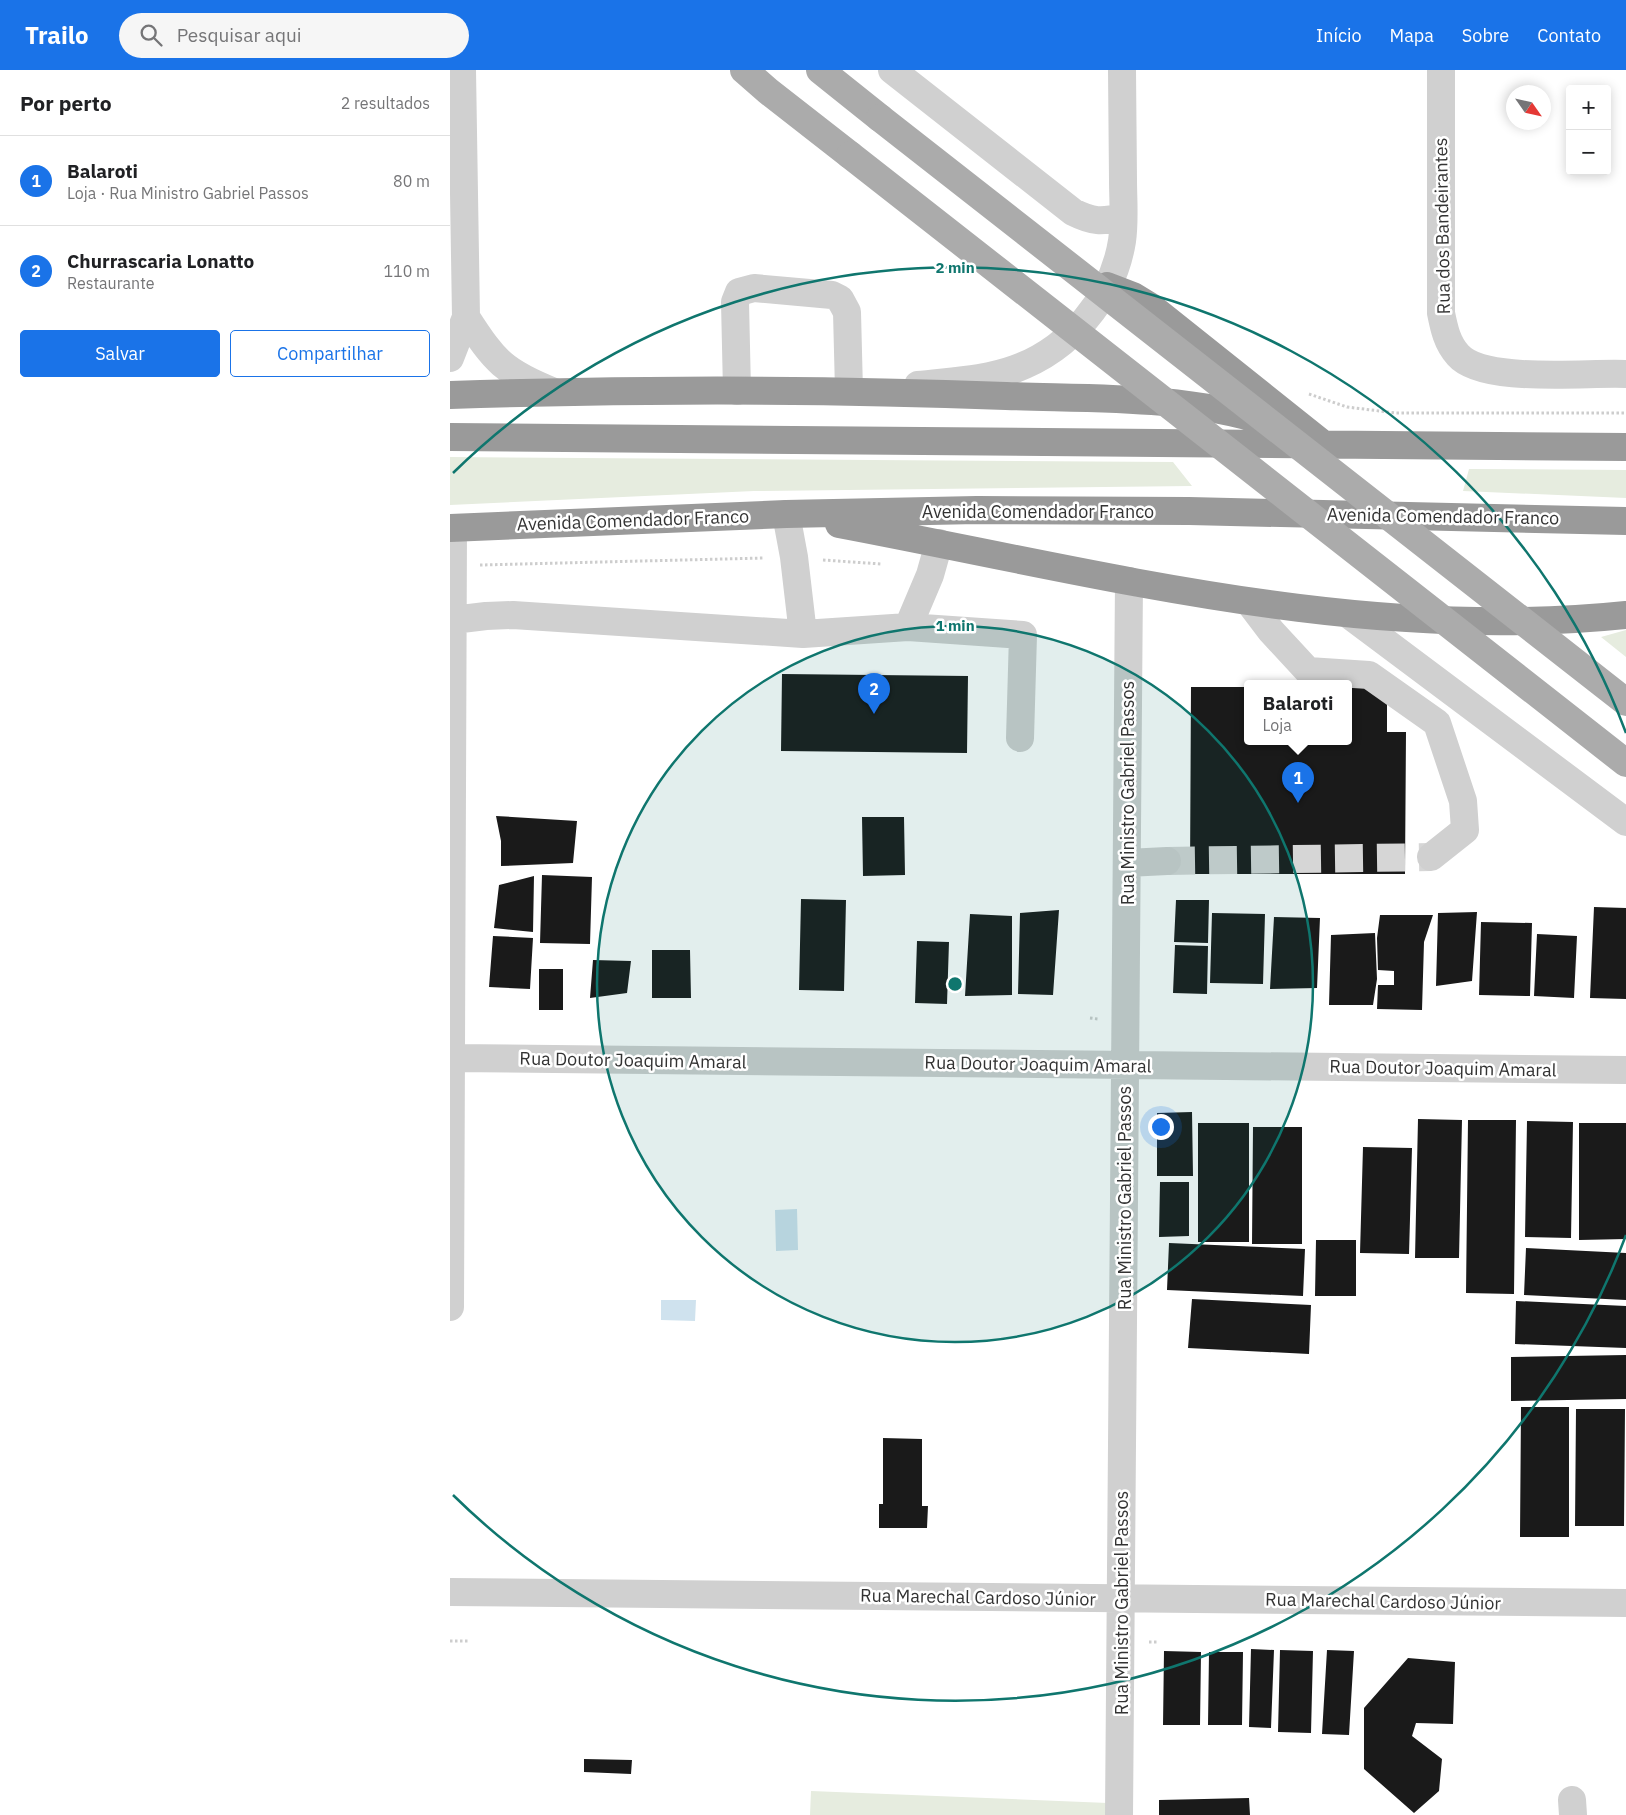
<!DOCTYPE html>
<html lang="pt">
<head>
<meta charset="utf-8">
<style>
	body { margin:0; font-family:"IBM Plex Sans",sans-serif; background:#f6f6f6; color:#202124 }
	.controls { position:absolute; right:15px; top:15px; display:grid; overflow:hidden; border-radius:5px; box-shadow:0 2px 12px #0003 }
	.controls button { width:45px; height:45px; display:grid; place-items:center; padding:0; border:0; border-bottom:1px solid #e0e0e0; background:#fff; color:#202124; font:25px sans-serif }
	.compass { position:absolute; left:1056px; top:15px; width:45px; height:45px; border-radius:50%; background:#fff; box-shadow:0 2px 12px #0003; rotate:124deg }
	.you { position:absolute; left:710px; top:1056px; width:18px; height:18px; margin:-12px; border:4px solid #fff; border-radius:50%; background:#1a73e8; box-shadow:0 0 0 8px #1a73e833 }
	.badge { display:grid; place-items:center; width:32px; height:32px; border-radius:50%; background:#1a73e8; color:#fff; font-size:16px; font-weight:700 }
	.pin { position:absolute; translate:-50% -41px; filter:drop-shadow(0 1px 2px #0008) }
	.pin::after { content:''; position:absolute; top:26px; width:18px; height:15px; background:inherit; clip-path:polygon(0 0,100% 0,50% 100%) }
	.popup { position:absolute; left:794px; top:610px; width:108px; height:65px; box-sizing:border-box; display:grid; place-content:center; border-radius:5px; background:#fff; filter:drop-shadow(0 1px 4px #0005); font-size:16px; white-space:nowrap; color:#757577 }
	.popup b { font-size:19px; color:#202124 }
	.popup::after { content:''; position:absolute; left:50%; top:100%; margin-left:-10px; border:10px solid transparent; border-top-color:#fff }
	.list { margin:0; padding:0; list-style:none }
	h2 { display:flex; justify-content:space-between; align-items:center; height:65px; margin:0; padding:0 20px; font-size:21px }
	h2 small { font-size:16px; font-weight:400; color:#757577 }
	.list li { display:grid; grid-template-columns:32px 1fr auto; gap:15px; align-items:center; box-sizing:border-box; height:90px; padding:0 20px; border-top:1px solid #e0e0e0 }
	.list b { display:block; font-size:19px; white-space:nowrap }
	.list p { margin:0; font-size:16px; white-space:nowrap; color:#757577 }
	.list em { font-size:16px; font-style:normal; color:#757577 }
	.actions { display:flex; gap:10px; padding:15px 20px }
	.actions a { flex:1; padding:11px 0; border:1px solid #1a73e8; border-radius:5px; text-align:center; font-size:18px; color:#1a73e8 }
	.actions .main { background:#1a73e8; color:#fff }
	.icon { flex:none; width:28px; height:28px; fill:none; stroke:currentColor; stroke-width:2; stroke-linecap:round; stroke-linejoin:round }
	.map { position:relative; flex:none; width:1176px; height:1745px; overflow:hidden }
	header { display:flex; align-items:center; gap:30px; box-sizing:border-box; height:70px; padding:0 25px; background:#1a73e8; color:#fff }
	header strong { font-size:24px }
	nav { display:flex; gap:28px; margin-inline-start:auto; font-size:18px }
	.search { width:350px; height:45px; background:#f6f6f6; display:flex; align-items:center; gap:12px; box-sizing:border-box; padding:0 18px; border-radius:28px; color:#757577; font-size:19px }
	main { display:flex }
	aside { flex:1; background:#fff }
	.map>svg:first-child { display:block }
</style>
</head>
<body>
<header>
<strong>Trailo</strong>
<div class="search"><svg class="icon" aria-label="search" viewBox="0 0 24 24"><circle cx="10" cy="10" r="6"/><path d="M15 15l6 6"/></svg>Pesquisar aqui</div>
<nav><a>Início</a><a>Mapa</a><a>Sobre</a><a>Contato</a></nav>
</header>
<main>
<aside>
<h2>Por perto<small>2 resultados</small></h2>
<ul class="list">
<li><span class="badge">1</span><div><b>Balaroti</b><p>Loja · Rua Ministro Gabriel Passos</p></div><em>80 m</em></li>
<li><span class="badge">2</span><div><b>Churrascaria Lonatto</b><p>Restaurante</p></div><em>110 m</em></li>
</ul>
<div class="actions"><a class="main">Salvar</a><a>Compartilhar</a></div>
</aside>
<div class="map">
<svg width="1176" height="1745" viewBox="0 0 1176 1745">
	<rect width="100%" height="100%" fill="#fff"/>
	<path fill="#e6ecdf" d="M0 387 723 392 742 416 304 421 0 435Z
		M1019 399 1176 400V428L1013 421Z
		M1176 560V587L1151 567Z
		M361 1721 658 1733V1745H360Z"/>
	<path fill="#cfe2ee" d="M347 1139 348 1180 326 1181 325 1140Z
		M211 1230H246L245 1251 211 1250Z"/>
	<path fill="#1a1a1a" d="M332 604 518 606 517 683 331 681Z
		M741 617H798V672H898V618H937V662H956L955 804H740Z
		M46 746 127 751 123 793 51 796V771Z
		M412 747H454L455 805 413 806Z
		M92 805 142 807 140 874 90 873Z
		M84 806 83 862 44 858 49 815Z
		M351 829 396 830 394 921 349 920Z
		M726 830H759L758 873 724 872Z
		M1144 837 1176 838V929L1140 928Z
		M609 840 603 925 568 924 570 843Z
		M1027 842 1022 911 986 916 988 843Z
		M762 843 815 844 813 914 760 913Z
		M520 844 562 846V925L515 926Z
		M930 845H983L974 872 972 940 927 939 928 915H944V901L928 900 927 868Z
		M824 847 870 848 867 918 820 919Z
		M1031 852 1082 853 1080 926 1029 925Z
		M925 863 927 909 923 935H879L881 865Z
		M1087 864 1127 866 1124 928 1084 926Z
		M43 866 83 868 80 919 39 917Z
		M467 871 499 872 497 934 465 933Z
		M725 875 758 876 757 924 723 923Z
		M202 880H240L241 928H202Z
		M143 890 181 891 177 923 140 928Z
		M89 899H113V940H89Z
		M742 1042 743 1106H707V1043Z
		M968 1049 1012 1050 1009 1188H965Z
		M1018 1050H1066L1064 1224 1016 1223Z
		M1077 1051 1123 1052 1121 1168 1075 1167Z
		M748 1053H799V1172H748Z
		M1129 1053H1176V1169L1129 1170Z
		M803 1057H852V1174H802Z
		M913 1077 962 1078 959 1184 910 1183Z
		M710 1112H739V1166L709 1167Z
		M866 1170H906V1226H865Z
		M719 1173 855 1179 853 1226 717 1220Z
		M1076 1178 1176 1183V1230L1074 1225Z
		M742 1229 861 1235 859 1284 738 1278Z
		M1066 1231 1176 1236V1278L1065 1274Z
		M1176 1285V1329L1061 1331V1287Z
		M1071 1337H1119V1467H1070Z
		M1126 1339H1175L1174 1456H1125Z
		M433 1368 472 1369V1436H478L477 1458H429V1434H433Z
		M801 1579 824 1580 821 1658 799 1657Z
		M830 1580 863 1581 861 1663 828 1662Z
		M877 1580 904 1581 899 1665 872 1664Z
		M714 1581 751 1582 750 1655H713Z
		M759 1582H793L792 1655H758Z
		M958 1588 1005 1592 1003 1654 966 1653 962 1666 992 1689 989 1721 964 1743 914 1699V1638Z
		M134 1689 182 1690 181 1704 134 1702Z
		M799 1728 800 1745H709V1730Z"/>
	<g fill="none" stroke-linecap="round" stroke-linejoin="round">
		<path stroke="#d6d6d6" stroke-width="28" stroke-dasharray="28 14" stroke-linecap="butt" d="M717 791 981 787"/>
		<path stroke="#cdcdcd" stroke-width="3" stroke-dasharray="2.5 2.5" stroke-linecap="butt" d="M859 324 897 337 946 343H1176
			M373 490 431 494
			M30 495 314 488
			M640 948 648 949
			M0 1571H19
			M699 1572H708"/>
		<path stroke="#d0d0d0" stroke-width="28" d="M442 0 623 142C643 152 651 152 673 147
			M991 0V243C994 258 997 273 1008 285 1033 314 1137 302 1176 304
			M16 247C45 292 54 302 104 322
			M0 288 16 247 12 0
			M468 315C501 311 535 310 565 299 620 279 663 228 672 171 675 151 673 130 673 110 673 73 672 37 672 0
			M287 321 285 232 289 222 304 218 382 225 390 229 397 242 399 321
			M336 444 344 487 353 564
			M799 532 821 561 858 601 919 605 987 653 1013 731 1015 760 981 787
			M898 544 1176 752
			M3 550 36 546 63 545 353 564 458 557 573 565 570 668
			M458 557 480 505 489 473
			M677 793 717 791
			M0 988 1176 1000
			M0 1237 3 458
			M0 1522 1176 1533
			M1122 1730 1123 1745
			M669 1745 679 511"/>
		<path stroke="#ababab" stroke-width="28" d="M294 0 318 21 400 85
			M370 0 430 48"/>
		<path stroke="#9a9a9a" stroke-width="28" d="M657 216 683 226 701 237 874 375
			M0 325C185 319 371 319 556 326 642 329 733 325 817 352
			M0 367 1176 377
			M389 454C649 503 910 573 1176 545
			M0 458 336 444 527 440 739 441 1176 451"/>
		<path stroke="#ababab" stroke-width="28" d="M430 48 1176 632
			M400 85 1176 693"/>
	</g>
	<circle cx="505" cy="914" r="358" fill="#0f766e" fill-opacity=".12"/>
	<g fill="none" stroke="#0f766e" stroke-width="2.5">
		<circle cx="505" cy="914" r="358"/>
		<path d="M1176 1165A716 716 0 0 1 3 1425M3 403A716 716 0 0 1 1176 663"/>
	</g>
	<g text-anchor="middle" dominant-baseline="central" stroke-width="5" stroke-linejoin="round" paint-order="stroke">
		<g font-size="18" fill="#333" stroke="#fff">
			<text transform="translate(992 156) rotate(-91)">Rua dos Bandeirantes</text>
			<text x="588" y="441">Avenida Comendador Franco</text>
			<text transform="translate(993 446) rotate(1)">Avenida Comendador Franco</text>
			<text transform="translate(183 450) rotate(-2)">Avenida Comendador Franco</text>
			<text transform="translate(677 723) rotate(-90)">Rua Ministro Gabriel Passos</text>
			<text transform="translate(183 990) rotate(1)">Rua Doutor Joaquim Amaral</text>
			<text transform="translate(588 994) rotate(1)">Rua Doutor Joaquim Amaral</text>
			<text transform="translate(993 998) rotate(1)">Rua Doutor Joaquim Amaral</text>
			<text transform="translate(674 1128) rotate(-90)">Rua Ministro Gabriel Passos</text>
			<text transform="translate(528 1527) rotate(1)">Rua Marechal Cardoso Júnior</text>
			<text transform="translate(933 1531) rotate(1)">Rua Marechal Cardoso Júnior</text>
			<text transform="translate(671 1533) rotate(-90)">Rua Ministro Gabriel Passos</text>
		</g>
	</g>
	<circle cx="505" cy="914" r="8" fill="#0f766e" stroke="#fff" stroke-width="2.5"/>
	<g font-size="15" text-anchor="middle" font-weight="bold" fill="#0f766e" stroke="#fff" stroke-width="5" stroke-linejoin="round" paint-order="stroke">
		<text x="505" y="203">2 min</text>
		<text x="505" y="561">1 min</text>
	</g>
</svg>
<div class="controls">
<button>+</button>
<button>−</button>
</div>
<svg class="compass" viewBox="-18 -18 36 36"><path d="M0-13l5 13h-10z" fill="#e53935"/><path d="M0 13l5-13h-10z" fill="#757577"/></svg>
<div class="you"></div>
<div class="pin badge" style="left:848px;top:733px">1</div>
<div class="popup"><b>Balaroti</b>Loja</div>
<div class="pin badge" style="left:424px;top:644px">2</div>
</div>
</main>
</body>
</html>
